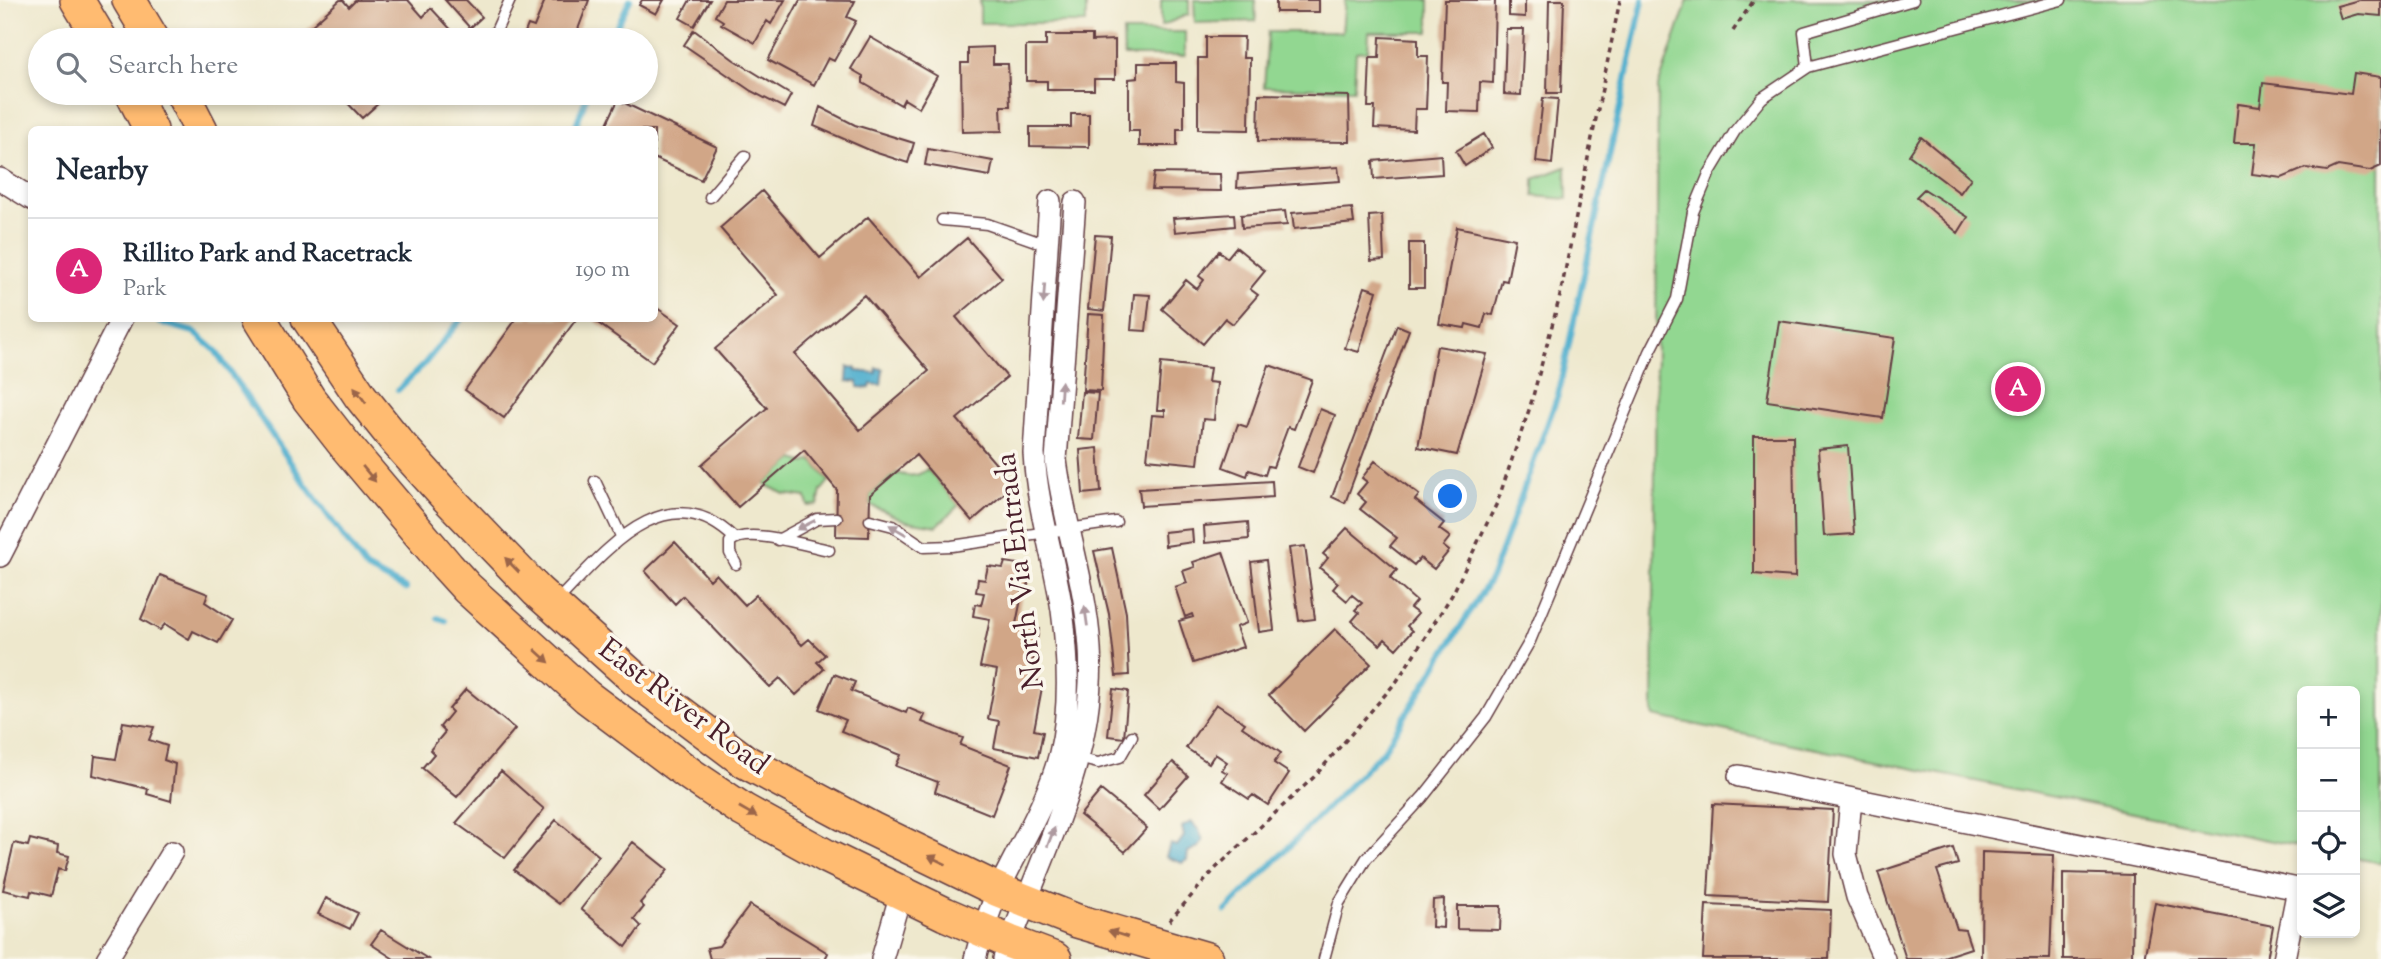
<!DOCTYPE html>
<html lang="en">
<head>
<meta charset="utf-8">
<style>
	body { margin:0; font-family:"Sorts Mill Goudy",serif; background:#f6f6f7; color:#1f2937 }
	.controls { position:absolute; right:21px; bottom:21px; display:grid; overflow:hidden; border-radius:10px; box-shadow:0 4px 10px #0003 }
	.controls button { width:63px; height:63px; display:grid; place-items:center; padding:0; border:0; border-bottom:2px solid #e0e1e3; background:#fff; color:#1f2937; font:35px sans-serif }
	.you { position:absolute; left:1451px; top:497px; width:24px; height:24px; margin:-18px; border:5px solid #fff; border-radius:50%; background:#1a73e8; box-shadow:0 0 0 10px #1a73e833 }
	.badge { display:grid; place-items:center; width:46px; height:46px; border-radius:50%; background:#db2777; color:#fff; font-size:23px; font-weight:700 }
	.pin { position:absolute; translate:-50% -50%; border:4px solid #fff; box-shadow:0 2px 7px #0006 }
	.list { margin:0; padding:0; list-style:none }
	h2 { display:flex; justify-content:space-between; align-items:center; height:91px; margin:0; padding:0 28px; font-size:30px }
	h2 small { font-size:23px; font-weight:400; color:#747a83 }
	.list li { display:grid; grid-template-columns:46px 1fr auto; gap:21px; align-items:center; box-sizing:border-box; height:105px; padding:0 28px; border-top:2px solid #e0e1e3 }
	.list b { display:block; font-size:26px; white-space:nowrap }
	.list p { margin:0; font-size:23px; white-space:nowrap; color:#747a83 }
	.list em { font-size:23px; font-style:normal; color:#747a83 }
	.icon { flex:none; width:38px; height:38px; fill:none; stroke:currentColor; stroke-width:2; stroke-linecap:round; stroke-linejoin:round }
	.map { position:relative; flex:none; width:2381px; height:959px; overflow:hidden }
	.search { position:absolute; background:#fff; box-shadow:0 4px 10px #0003; left:28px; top:28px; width:630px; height:77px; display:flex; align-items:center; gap:18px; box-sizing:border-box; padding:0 24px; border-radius:38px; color:#747a83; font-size:26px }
	.panel { position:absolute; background:#fff; box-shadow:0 4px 10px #0003; left:28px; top:126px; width:630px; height:196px; border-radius:10px }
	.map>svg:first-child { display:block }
</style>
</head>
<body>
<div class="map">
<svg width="2381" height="959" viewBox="0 0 2381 959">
	<rect width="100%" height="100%" fill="#fbf7ec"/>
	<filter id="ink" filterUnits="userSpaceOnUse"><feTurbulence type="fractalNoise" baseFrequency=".0143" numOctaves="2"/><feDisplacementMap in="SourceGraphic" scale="14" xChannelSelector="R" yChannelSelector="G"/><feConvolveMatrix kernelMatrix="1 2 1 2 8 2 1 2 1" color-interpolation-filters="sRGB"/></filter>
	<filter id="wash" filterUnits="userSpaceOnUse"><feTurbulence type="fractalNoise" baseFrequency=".00686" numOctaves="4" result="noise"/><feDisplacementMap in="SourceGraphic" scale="28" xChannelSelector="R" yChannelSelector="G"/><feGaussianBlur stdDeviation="1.57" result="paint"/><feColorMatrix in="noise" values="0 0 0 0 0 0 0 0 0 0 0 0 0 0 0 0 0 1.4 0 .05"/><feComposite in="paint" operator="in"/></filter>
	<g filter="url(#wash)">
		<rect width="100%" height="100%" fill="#eee8cd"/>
		<path fill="#92d791" stroke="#6e7b5e" stroke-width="2" d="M980 0H1086V23H980Z
			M1161 0H1189V14L1161 26Z
			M1194 0H1255L1256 21 1195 23Z
			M1345 0H1429V32H1369L1368 51 1356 52 1354 89 1264 87 1268 32H1342Z
			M1688 0H2381V863L2355 858V691H2302V847L1653 716 1658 87Z
			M1123 32H1185V56H1124Z
			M1566 167 1567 199 1534 196V179Z
			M794 459 805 463 812 460 829 481 821 491 818 505 808 506 806 497 784 494 764 484Z
			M927 469 959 505 937 526 906 521 870 505V495L895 473C907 476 917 478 927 469Z"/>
		<path fill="#4fafce" stroke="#4c677c" stroke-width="2" d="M848 367 856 368V371L876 373 877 368 883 369 881 385 871 384 870 388 858 387V382L847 381Z
			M1191 822 1199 830 1203 841 1199 847 1188 852 1187 860 1182 863 1166 857 1170 844 1177 846 1184 836 1182 827Z"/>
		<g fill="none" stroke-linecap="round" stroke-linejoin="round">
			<path stroke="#4fafce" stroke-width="6" d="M610 40 630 0
				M574 130 588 93
				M159 322 194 332 215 350 303 481 366 568 406 589
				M398 390 425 363 462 318
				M438 618 445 621
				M1226 911 1384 750 1492 576 1558 395 1643 0"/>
		</g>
		<g id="blocks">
			<path fill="#d1a687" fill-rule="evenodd" d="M340 0H343L349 7 356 0H408L423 17 431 8 455 34 448 40H304L300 36Z
				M445 0H466L482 17 470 28Z
				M545 0H589L574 40H522L528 25 534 27Z
				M642 0H664L656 14 639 5Z
				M690 0H710L694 26 680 18Z
				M724 0H785L771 24 767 21 755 43 721 24 723 21 715 16Z
				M800 0 855 1 847 17 856 21 834 61 828 58 814 85 768 60Z
				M1276 0H1319V12H1276Z
				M1445 0H1495L1493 83 1480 82 1479 112 1446 111 1447 82H1442Z
				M1509 0H1525V17L1509 16Z
				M1549 0H1564L1561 93H1547Z
				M2359 0H2381V16L2358 14 2341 19 2337 6Z
				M1506 29H1524L1521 95 1504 94Z
				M694 30 734 60 791 95 784 108 751 91 684 45Z
				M1046 35H1092V41L1115 40V79H1094V90H1047V81H1026V46H1046Z
				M870 37 937 76 919 108 904 99 901 105 863 83V76L851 69Z
				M1206 37H1244L1243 58H1250L1249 130 1198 129V58H1206Z
				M1380 37 1418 39V56H1428L1426 109H1415L1414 130 1374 128 1375 107H1368L1370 58H1379Z
				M993 47V64H1008L1010 106H1001L1002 131 962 132 961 63H968V48Z
				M1138 63H1176V82L1184 83V129H1177V146H1139V131H1129V79L1138 78Z
				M2354 73 2381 77V166L2370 171 2338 166 2327 171 2306 168 2282 178 2252 174 2256 143H2234L2238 104 2260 107 2263 83 2351 94Z
				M338 93H390L362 118Z
				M1259 94 1349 96 1350 142 1258 141Z
				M1543 98 1558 99 1552 164 1536 162Z
				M618 100 717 147 701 180 654 158V130H604Z
				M820 107 855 125 914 143 908 163 874 152 814 126Z
				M1071 114H1089V147L1030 146V127H1071Z
				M1484 134 1492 148 1465 166 1456 151Z
				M1921 137 1971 178 1960 193 1909 155Z
				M928 149 993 161 990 176 925 165Z
				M1441 155 1442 174 1374 179 1373 161Z
				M1338 167 1340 181 1237 188 1238 174Z
				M1154 173 1220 174 1221 191 1152 190Z
				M1924 189 1968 217 1958 233 1916 197Z
				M762 191 820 258 868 217 921 277 967 238 1002 278 956 317 1007 377 957 419 1014 485 972 521 916 455 870 495 869 537 836 536 837 490 804 450 738 507 701 465 767 408 715 349 778 295 720 228ZM864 295 929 371 860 430 795 354Z
				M1352 208 1354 223 1294 229 1292 213Z
				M1285 211 1287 225 1242 228 1241 215Z
				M1234 214 1235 226 1175 232 1173 218Z
				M1382 215 1384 260 1371 261 1369 216Z
				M1457 227 1515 239 1507 281 1502 280 1493 315 1486 314 1482 328 1466 324 1465 328 1439 324Z
				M1095 235 1111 236 1104 311 1088 309Z
				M1409 243H1424V288H1409Z
				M1236 247 1265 271 1250 289 1258 295 1233 324 1225 318 1203 344 1162 309 1186 280 1197 289 1204 280 1199 276 1219 251 1227 258Z
				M1365 287 1377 291 1359 352 1345 348Z
				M1134 294 1150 295 1146 331 1131 330Z
				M654 306 680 324 652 362 591 318H654Z
				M1088 314 1104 315 1101 391 1083 390Z
				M517 318H577L504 418 465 390Z
				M1779 321 1895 338 1883 418 1767 401Z
				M1397 325 1409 330 1345 503 1332 497Z
				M1437 346 1487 354 1457 455 1418 447Z
				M1161 363 1210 368 1208 382 1217 383 1214 420 1203 419 1198 464 1147 459 1152 415 1165 416V410H1157Z
				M1269 365 1312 380 1294 429 1288 427 1273 467 1268 466 1265 475 1249 470 1247 476 1223 467 1238 424 1247 427Z
				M1082 392 1098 393 1094 440 1078 439Z
				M1320 409 1335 415 1313 473 1298 467Z
				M1754 436H1793L1795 577 1754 574Z
				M1848 446 1854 534 1824 536 1818 449Z
				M1098 448 1101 492 1083 494 1080 450Z
				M1375 461 1419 495 1415 500 1444 523 1439 529 1450 537 1443 546 1449 551 1434 569 1420 558 1414 565 1390 546 1397 538 1360 509 1366 502 1357 494 1367 482 1362 478Z
				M1272 481 1273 497 1141 506 1139 489Z
				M1248 522 1249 539 1205 543 1204 526Z
				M1347 528 1397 570 1390 578 1416 601 1410 608 1418 614 1407 626 1412 631 1396 649 1385 639 1380 645 1352 621 1359 613 1355 610 1362 603 1352 595 1347 601 1333 589 1338 583 1320 568 1328 558 1323 554Z
				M1192 529 1193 542 1165 546 1164 532Z
				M675 542 710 580 716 574 745 605 756 595 802 645 809 639 825 655 817 662 824 669 796 695 780 678 770 687 683 596 675 604 645 571Z
				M1305 546 1315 619 1299 621 1289 548Z
				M1112 548 1126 613 1129 675 1116 676 1109 614 1094 551Z
				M1223 552 1247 623 1236 627 1243 647 1193 663 1179 621 1193 617 1192 614 1185 617 1175 587 1187 583 1183 571 1195 567 1193 562Z
				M1266 560 1274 630 1259 632 1251 562Z
				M1005 562 1018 564 1017 572 1030 575 1027 590 1023 589 1016 624 1039 629 1029 679 1043 682 1034 730 1043 732 1038 757 994 748 999 721 988 719 997 670 980 667 990 619 973 616 975 604 981 605 984 593 976 592 978 579 985 580 988 566 1003 568Z
				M160 575 208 594 205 602 232 620 218 643 193 631 189 639 165 624 160 630 141 619Z
				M1335 629 1371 664 1304 731 1269 695Z
				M834 674 855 682 851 691 906 713 908 708 925 715 922 722 963 738 960 745 1011 765 992 815 935 792 938 782 896 766 901 755 841 731 846 720 819 709Z
				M466 689 515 729 457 797 422 768 434 754 430 750 445 732 440 727 452 712 449 709Z
				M1113 689 1128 691 1124 738 1108 736Z
				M1216 704 1245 723 1242 727 1281 753 1274 763 1289 773 1268 805 1253 795 1249 799 1222 781 1227 773 1222 770 1227 762 1215 754 1209 763 1186 748Z
				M123 722 154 727 149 740 167 746 164 760 175 764 171 801 147 794 148 789 93 775 95 756 116 759Z
				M1173 762 1188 776 1159 809 1144 795Z
				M501 771 544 809 505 858 456 823Z
				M1101 790 1147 828 1125 852 1080 815Z
				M1713 804 1833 810 1828 902 1708 896Z
				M556 820 599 856 559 904 514 870Z
				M30 839 58 846 57 853 69 856 65 871 58 869 51 896 31 891 30 896 3 890 14 843 28 846Z
				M633 842 668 870 640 903 644 907 634 919 641 926 626 947 581 909Z
				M1953 848 1958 864 1937 870 1957 929 1965 930 1971 948 1937 959H1906L1878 872Z
				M1982 852 2054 855 2050 959H1981Z
				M2063 873 2133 875 2132 959H2063Z
				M326 898 358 913 350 929 318 914Z
				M1444 899 1443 928 1432 927 1433 900Z
				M2155 903 2273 926 2267 959H2144Z
				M750 905 828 953 825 959H710L707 948 719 946Z
				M1706 905 1831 910 1829 959H1703Z
				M1457 906H1501L1500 930 1457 929Z
				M381 930 428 959H394L371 944Z"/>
		</g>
	</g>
	<g filter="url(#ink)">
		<use href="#blocks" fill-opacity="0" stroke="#633d43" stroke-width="2"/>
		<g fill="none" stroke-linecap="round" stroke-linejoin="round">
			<defs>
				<path id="service" d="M492 40 510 0
					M1808 67 1804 32 1913 0
					M710 197 745 156
					M942 220 987 224 1047 245
					M595 481 621 536
					M870 520 893 526 924 547 952 546 1116 522
					M778 540 817 519 837 518
					M736 564 730 553V542C746 526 807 546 829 550
					M556 602C603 554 665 472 734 538
					M1077 758 1098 763 1120 757 1132 736
					M1324 959 1339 903 1366 859 1423 797 1486 717 1530 641 1650 352 1677 299 1693 212 1709 174 1735 131 1762 98 1808 67 2061 0"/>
				<path id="minor" d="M0 179 32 199
					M0 556 122 318
					M1739 776 2298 889 2284 959
					M1851 799 1846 854 1857 897 1884 959
					M107 959 172 852
					M882 959 901 893
					M975 959C981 935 989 911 999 889 1020 844 1048 802 1060 753 1071 708 1068 655 1062 610 1054 557 1037 507 1034 453L1050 201
					M1004 959C1039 859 1097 758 1090 648 1086 584 1064 523 1056 460L1075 202"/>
				<path id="primary" d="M77 0 101 40
					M129 0 153 40
					M132 93 151 130
					M182 93 201 130
					M259 318 309 399 345 445 447 566 467 588 587 697 691 775 743 810 828 857 945 914 1010 942 1055 959
					M308 318 361 397 398 443 443 493 537 591 635 679 746 762 872 829 998 890 1077 921 1207 959"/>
			</defs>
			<use href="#service" stroke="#633d43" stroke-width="13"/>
			<use href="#minor" stroke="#633d43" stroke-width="24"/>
			<use href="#primary" stroke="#633d43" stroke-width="36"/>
			<path stroke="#633d43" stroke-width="3.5" stroke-dasharray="5 5" stroke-linecap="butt" d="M1733 31 1754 0
				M1169 921 1217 867 1314 777 1397 681 1452 595 1497 503 1530 407 1560 296 1620 0"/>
			<use href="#service" stroke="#fff" stroke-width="10"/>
			<use href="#minor" stroke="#fff" stroke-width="21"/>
			<use href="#primary" stroke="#ffbb71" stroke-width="33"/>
		</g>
		<defs><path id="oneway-solid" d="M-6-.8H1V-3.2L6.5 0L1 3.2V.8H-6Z" transform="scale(1.75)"/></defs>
		<g fill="#ae9aa0">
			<use href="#oneway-solid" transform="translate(1044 294) rotate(94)"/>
			<use href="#oneway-solid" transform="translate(1061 391) rotate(-86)"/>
			<use href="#oneway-solid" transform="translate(806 525) rotate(153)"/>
			<use href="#oneway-solid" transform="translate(898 530) rotate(-150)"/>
			<use href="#oneway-solid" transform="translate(1086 616) rotate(-98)"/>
			<use href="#oneway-solid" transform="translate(1051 837) rotate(-69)"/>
		</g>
		<g fill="#9b654a">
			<use href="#oneway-solid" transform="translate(360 395) rotate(-126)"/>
			<use href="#oneway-solid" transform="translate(369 474) rotate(50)"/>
			<use href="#oneway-solid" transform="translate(512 565) rotate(-134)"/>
			<use href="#oneway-solid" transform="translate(542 656) rotate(42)"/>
			<use href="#oneway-solid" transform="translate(748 812) rotate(30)"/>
			<use href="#oneway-solid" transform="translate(937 860) rotate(-154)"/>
			<use href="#oneway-solid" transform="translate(1118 934) rotate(-163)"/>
		</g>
	</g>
	<g text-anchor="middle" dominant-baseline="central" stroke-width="7" stroke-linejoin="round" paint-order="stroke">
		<g font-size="30" fill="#4a1f2b" stroke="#fbf7ec">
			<text transform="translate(1021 571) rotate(-97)">North Via Entrada</text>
			<text transform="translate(683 708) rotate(37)">East River Road</text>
		</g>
	</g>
</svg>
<div class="controls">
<button>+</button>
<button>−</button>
<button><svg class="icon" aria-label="locate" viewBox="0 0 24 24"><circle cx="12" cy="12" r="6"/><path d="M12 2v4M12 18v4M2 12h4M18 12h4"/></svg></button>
<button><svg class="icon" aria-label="layers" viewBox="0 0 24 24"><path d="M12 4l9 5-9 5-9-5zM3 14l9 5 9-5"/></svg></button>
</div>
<div class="you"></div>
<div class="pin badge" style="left:2018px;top:389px">A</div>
<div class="search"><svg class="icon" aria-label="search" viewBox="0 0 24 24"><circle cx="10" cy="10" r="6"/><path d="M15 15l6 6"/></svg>Search here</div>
<section class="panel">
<h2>Nearby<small></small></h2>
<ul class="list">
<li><span class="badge">A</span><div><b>Rillito Park and Racetrack</b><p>Park</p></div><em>190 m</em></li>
</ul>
</section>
</div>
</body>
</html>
